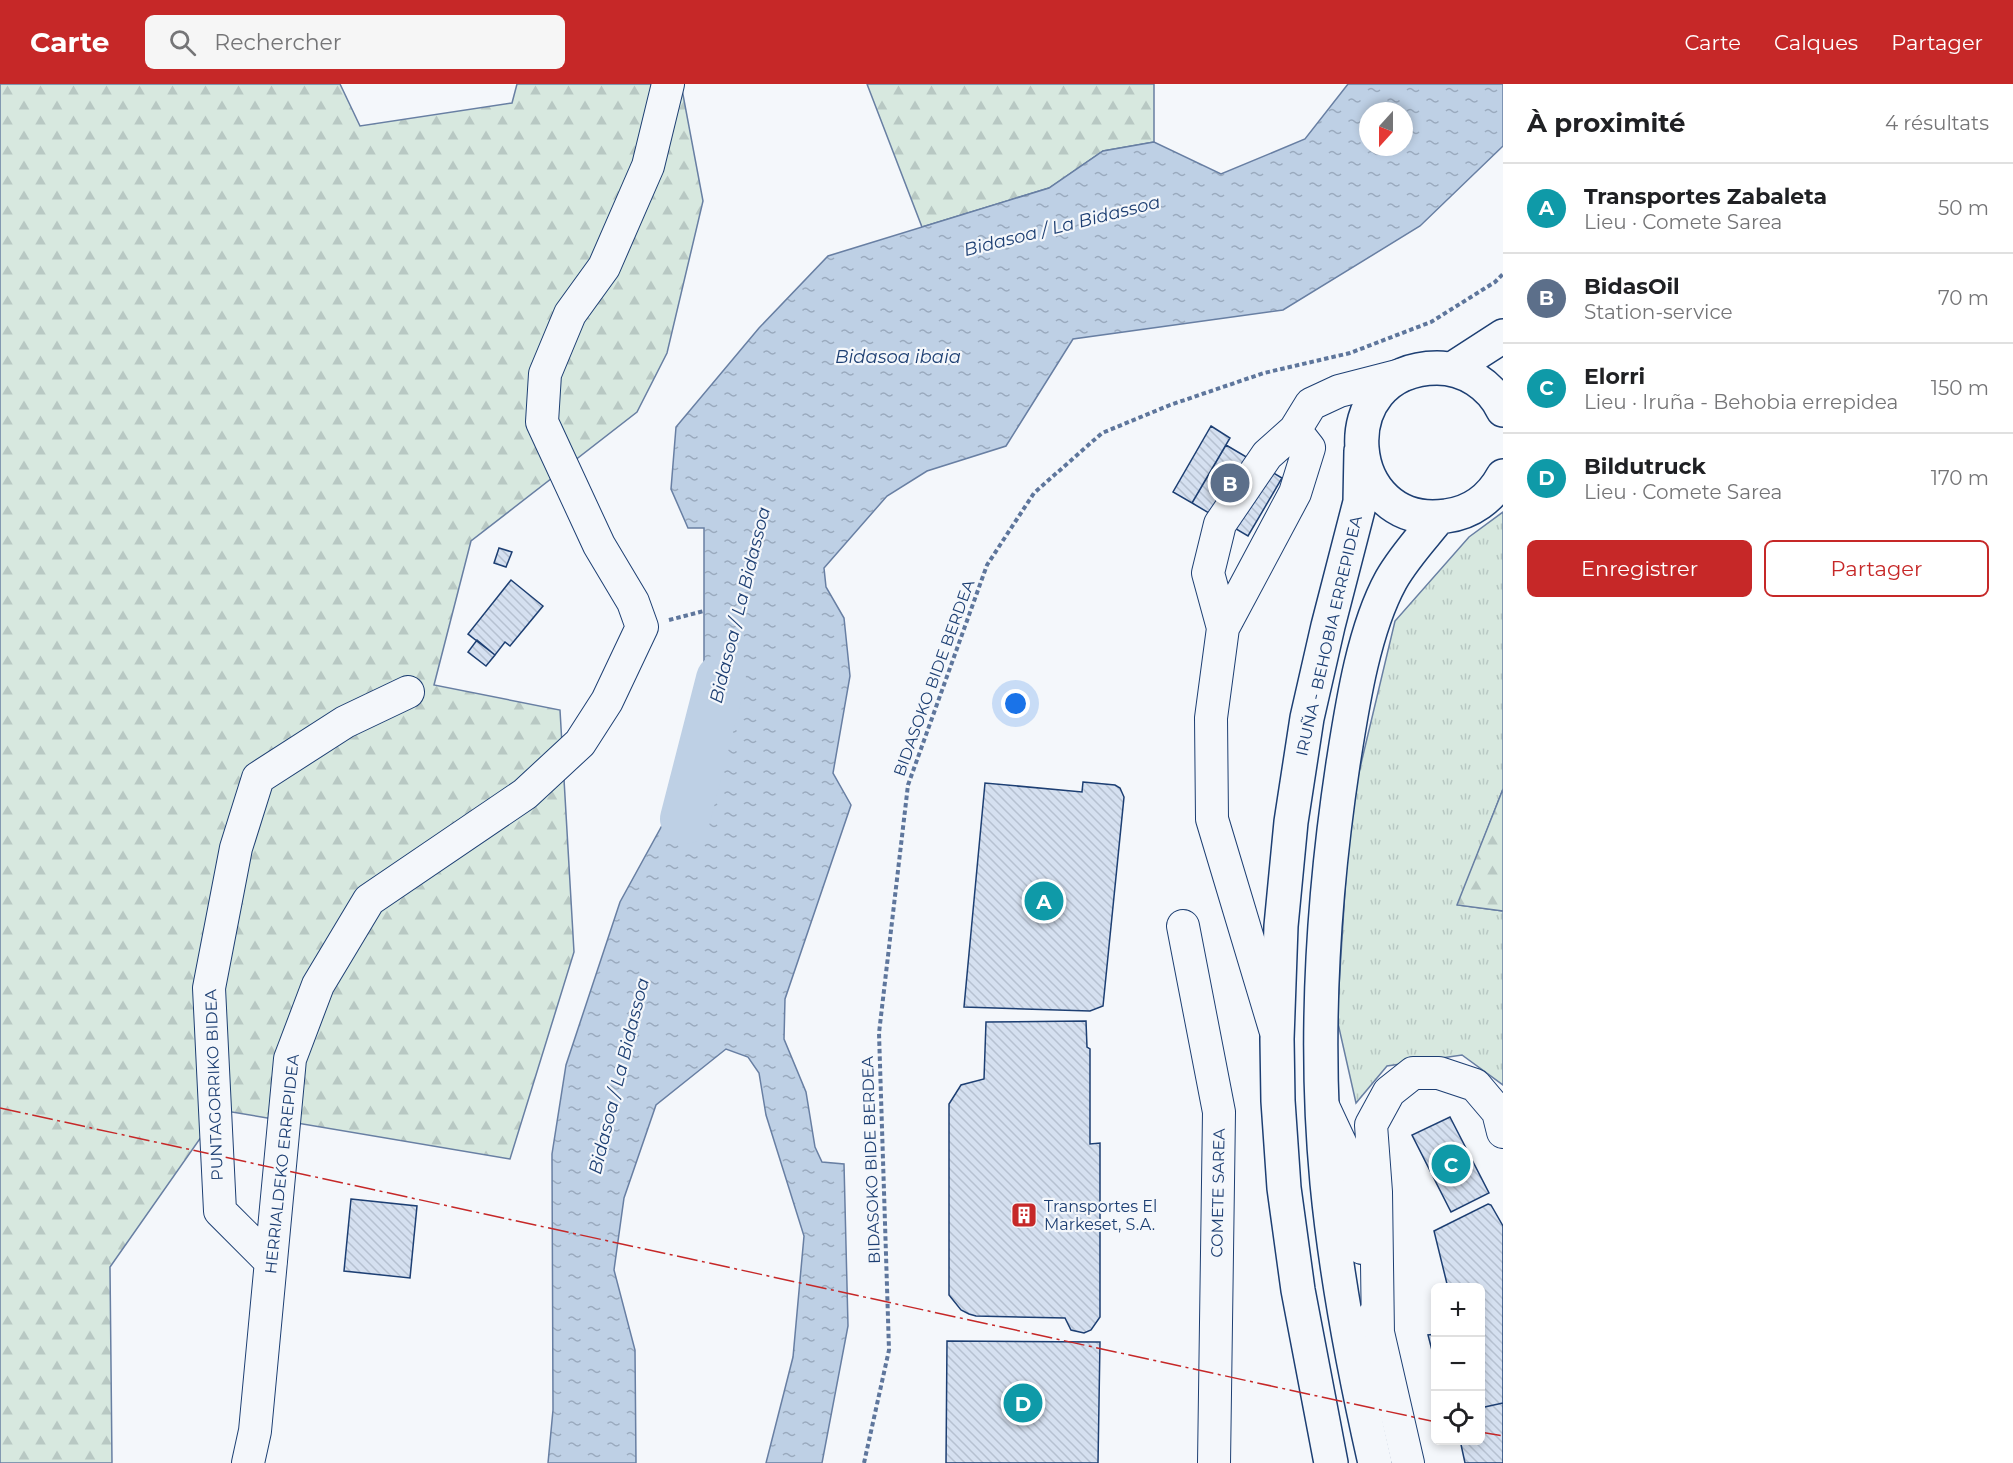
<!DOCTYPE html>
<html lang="fr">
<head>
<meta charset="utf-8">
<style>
	body { margin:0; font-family:Montserrat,sans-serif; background:#f6f6f6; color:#202124 }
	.controls { position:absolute; right:18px; bottom:18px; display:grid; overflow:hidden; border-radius:9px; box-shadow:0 3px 9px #0003 }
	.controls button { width:54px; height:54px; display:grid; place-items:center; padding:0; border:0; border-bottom:2px solid #e0e0e0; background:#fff; color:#202124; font:30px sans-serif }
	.compass { position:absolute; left:1359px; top:18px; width:54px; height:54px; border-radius:50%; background:#fff; box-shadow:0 3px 9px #0003; rotate:201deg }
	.you { position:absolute; left:1016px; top:620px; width:21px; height:21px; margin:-15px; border:4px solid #fff; border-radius:50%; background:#1a73e8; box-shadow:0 0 0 9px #1a73e833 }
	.badge { display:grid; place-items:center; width:39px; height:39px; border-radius:50%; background:#c62828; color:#fff; font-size:20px; font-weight:700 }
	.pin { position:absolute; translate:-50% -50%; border:3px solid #fff; box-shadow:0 2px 6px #0006 }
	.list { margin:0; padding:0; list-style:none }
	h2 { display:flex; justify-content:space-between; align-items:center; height:78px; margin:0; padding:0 24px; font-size:26px }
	h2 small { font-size:20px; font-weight:400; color:#757577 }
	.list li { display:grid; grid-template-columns:39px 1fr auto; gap:18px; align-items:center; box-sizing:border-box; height:90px; padding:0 24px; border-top:2px solid #e0e0e0 }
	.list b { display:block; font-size:22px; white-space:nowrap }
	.list p { margin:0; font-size:20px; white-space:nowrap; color:#757577 }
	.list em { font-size:20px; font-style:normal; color:#757577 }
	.actions { display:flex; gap:12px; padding:18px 24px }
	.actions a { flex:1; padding:14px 0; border:2px solid #c62828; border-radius:9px; text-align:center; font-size:21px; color:#c62828 }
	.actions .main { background:#c62828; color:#fff }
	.icon { flex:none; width:33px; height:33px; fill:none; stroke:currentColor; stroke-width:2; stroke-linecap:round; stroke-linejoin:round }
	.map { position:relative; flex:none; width:1503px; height:1379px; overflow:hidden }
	header { display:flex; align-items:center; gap:36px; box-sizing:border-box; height:84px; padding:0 30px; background:#c62828; color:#fff }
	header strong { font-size:28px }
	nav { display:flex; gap:33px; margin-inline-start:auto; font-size:21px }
	.search { width:420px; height:54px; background:#f6f6f6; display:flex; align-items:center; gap:15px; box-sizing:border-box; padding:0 21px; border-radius:9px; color:#757577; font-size:22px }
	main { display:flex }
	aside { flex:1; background:#fff }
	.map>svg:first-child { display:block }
</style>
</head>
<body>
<header>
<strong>Carte</strong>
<div class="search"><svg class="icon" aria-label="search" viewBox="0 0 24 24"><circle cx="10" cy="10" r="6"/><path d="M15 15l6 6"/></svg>Rechercher</div>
<nav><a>Carte</a><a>Calques</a><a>Partager</a></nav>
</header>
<main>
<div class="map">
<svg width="1503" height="1379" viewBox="0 0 1503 1379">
	<defs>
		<pattern id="grass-tufts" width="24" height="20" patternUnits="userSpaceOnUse" patternTransform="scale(1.5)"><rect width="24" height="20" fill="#d7e8df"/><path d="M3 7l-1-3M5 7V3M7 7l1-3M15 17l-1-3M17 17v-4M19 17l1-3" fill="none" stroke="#b8c8c3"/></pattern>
		<pattern id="forest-firs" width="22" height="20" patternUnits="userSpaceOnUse" patternTransform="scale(1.5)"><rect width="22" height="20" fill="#d7e8df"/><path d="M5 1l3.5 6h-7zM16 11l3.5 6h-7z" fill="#b8c8c3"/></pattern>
		<pattern id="water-ripples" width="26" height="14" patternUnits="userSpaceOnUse" patternTransform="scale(1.5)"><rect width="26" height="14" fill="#bed0e5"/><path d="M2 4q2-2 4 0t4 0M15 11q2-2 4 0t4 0" fill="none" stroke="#9aaabe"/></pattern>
		<pattern id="building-back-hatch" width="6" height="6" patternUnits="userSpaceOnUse" patternTransform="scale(1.5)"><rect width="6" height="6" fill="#d5e0f0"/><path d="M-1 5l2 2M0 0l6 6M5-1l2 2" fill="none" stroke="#b6c1d1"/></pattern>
	</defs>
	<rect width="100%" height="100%" fill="#f4f7fb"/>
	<path fill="url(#grass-tufts)" stroke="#687fa3" stroke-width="1.5" d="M1503 428V705L1458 821 1503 827V1001L1462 971 1387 982 1356 1019 1337 935 1350 726 1395 537 1469 453Z"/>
	<path fill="url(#forest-firs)" stroke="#687fa3" stroke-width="1.5" d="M0 0H340L360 42 512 19 517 0H681L703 117 667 269 637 328 471 457 434 601 560 626 574 868 510 1075 220 1026 110 1183 112 1379H0Z
		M867 0H1154V58L1103 67 1049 104 922 143Z
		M1503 705V827L1457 821Z"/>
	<path fill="url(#water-ripples)" stroke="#687fa3" stroke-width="1.5" fill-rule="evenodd" d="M1348 0H1503V62L1420 142 1283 226 1073 255 1006 362 927 387 887 412 824 484 826 503 844 534 850 592 833 689 851 721 785 915 784 955 806 1008 815 1063 822 1078 844 1080 848 1242 822 1379H766L793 1273 804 1152 766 1031 759 989 748 973 726 965 656 1021 624 1114 614 1186 635 1266 636 1379H548L553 1326 552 1070 566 981 620 818 704 665V444H688L671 405 676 343 759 244 828 172 1049 104 1103 67 1154 58 1221 90 1305 55ZM1368 27H1404V63H1368Z"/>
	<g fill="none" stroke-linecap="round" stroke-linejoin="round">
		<path stroke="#bed0e5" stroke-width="50" d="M685 735 721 595"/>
	</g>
	<path fill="url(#building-back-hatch)" stroke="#1d3f73" stroke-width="1.5" d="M1211 342 1230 354 1192 419 1173 408Z
		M1226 361 1282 394 1248 452 1192 419Z
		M499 464 512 468 506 483 494 479Z
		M511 496 543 522 510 562 505 558 495 571 468 550Z
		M477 556 495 571 486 582 468 568Z
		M1083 698 1115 701 1120 704 1124 713 1103 922 1090 927 964 923 985 699 1082 708Z
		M1086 937 1087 963 1090 965V1060L1100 1059V1233L1091 1246 1084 1249 1071 1246 1065 1234 976 1232 969 1230 961 1226 949 1211V1020L961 1001 984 995 986 938Z
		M1450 1033 1489 1109 1451 1128 1412 1051Z
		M351 1115 417 1122 410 1194 344 1187Z
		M1488 1120 1491 1121 1503 1142V1319L1480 1324V1204H1448L1434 1147Z
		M1436 1250V1282L1428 1251Z
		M947 1257 1100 1258 1098 1379H946Z
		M1503 1319V1379H1465L1460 1356H1480V1324Z"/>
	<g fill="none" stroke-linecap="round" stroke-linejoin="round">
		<defs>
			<path id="minor" d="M1223 544 1295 409 1309 364 1295 346
				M1183 842 1219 1028 1214 1379
				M1275 945 1212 735 1211 634 1223 544 1208 489 1220 440 1267 371 1295 346 1311 320 1339 307 1405 290
				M1323 1022 1344 1067 1362 1164
				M271 1178 220 1127 209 904 236 764 258 694 345 638 408 608
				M1374 1231 1408 1379
				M1378 1251 1376 1108 1371 1041 1389 1008 1413 989H1439L1475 1001 1498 1028 1503 1048
				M248 1379 255 1347 290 975 318 901 369 816 525 710 580 659 607 617 642 543 633 518 599 461 542 338 545 290 570 230 604 183 648 82 668 0"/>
			<path id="highway" d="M1452 285 1503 252
				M1503 326C1491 301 1465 284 1437 284 1328 285 1343 447 1446 432 1471 429 1491 414 1503 392
				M1331 1379 1298 1206 1284 1104 1278 1017 1277 955 1281 842 1291 738 1307 634 1328 542 1360 418 1361 367
				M1375 1379C1354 1287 1336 1193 1327 1099 1314 959 1322 819 1343 680 1352 623 1363 547 1391 496 1404 473 1422 454 1438 434"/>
		</defs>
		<use href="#minor" stroke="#1d3f73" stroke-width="34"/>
		<use href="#highway" stroke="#1d3f73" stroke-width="36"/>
		<path stroke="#5e769c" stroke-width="4" stroke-dasharray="4.5 3" stroke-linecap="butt" d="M669 536 704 527
			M864 1379 889 1266 879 949 908 701 987 481 1034 409 1102 349 1170 321 1264 289 1350 269 1431 238 1495 198 1503 190"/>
		<use href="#minor" stroke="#f4f7fb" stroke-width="32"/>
		<use href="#highway" stroke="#f4f7fb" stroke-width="33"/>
		<path stroke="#c62828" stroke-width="1.5" stroke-dasharray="21 4.5 3 4.5" stroke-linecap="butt" d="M0 1024 1436 1338
			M1480 1348 1503 1352"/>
	</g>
	<defs>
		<symbol id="building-square" viewBox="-11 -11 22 22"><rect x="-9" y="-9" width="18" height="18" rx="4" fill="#c62828" stroke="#f4f7fb"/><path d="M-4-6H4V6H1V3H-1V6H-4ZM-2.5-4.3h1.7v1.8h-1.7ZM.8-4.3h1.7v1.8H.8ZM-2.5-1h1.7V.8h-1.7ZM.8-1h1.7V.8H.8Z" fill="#fff"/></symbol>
	</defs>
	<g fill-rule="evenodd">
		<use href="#building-square" x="1009" y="1116" width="30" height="30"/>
	</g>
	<g text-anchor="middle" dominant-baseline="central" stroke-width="4.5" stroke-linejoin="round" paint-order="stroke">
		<g font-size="16" fill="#1d3f73" stroke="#f4f7fb">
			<text transform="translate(1329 552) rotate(-77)">IRUÑA - BEHOBIA ERREPIDEA</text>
			<text transform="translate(934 594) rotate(-70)">BIDASOKO BIDE BERDEA</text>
			<text transform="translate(214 1001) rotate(-92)">PUNTAGORRIKO BIDEA</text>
			<text transform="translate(871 1076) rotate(-92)">BIDASOKO BIDE BERDEA</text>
			<text transform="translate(282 1080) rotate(-84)">HERRIALDEKO ERREPIDEA</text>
			<text transform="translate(1218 1109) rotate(-89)">COMETE SAREA</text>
		</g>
		<g font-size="16" fill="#1d3f73" stroke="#f4f7fb" text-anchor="start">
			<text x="1044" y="1122">Transportes El<tspan x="1044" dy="18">Markeset, S.A.</tspan></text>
		</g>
		<g font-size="18" font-style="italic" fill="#1d3f73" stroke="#f4f7fb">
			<text transform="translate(1062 142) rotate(-14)">Bidasoa / La Bidassoa</text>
			<text x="898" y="273">Bidasoa ibaia</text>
			<text transform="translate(740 521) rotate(-76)">Bidasoa / La Bidassoa</text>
			<text transform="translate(619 992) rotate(-76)">Bidasoa / La Bidassoa</text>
		</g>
	</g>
</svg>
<div class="controls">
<button>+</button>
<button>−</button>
<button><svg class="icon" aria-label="locate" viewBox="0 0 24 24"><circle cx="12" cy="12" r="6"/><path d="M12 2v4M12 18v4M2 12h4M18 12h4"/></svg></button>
</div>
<svg class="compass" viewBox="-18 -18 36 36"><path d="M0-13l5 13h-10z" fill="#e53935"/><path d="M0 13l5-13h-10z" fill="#757577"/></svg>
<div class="you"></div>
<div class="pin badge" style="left:1044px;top:817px;background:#0f9aa8">A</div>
<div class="pin badge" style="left:1230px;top:399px;background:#5c6f8a">B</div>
<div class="pin badge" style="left:1451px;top:1080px;background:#0f9aa8">C</div>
<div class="pin badge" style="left:1023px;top:1319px;background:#0f9aa8">D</div>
</div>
<aside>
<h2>À proximité<small>4 résultats</small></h2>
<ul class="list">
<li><span class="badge" style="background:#0f9aa8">A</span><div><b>Transportes Zabaleta</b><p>Lieu · Comete Sarea</p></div><em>50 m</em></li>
<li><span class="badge" style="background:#5c6f8a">B</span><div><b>BidasOil</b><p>Station-service</p></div><em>70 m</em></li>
<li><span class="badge" style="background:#0f9aa8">C</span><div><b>Elorri</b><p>Lieu · Iruña - Behobia errepidea</p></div><em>150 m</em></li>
<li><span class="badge" style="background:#0f9aa8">D</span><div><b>Bildutruck</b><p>Lieu · Comete Sarea</p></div><em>170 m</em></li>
</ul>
<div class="actions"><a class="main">Enregistrer</a><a>Partager</a></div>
</aside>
</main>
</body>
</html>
